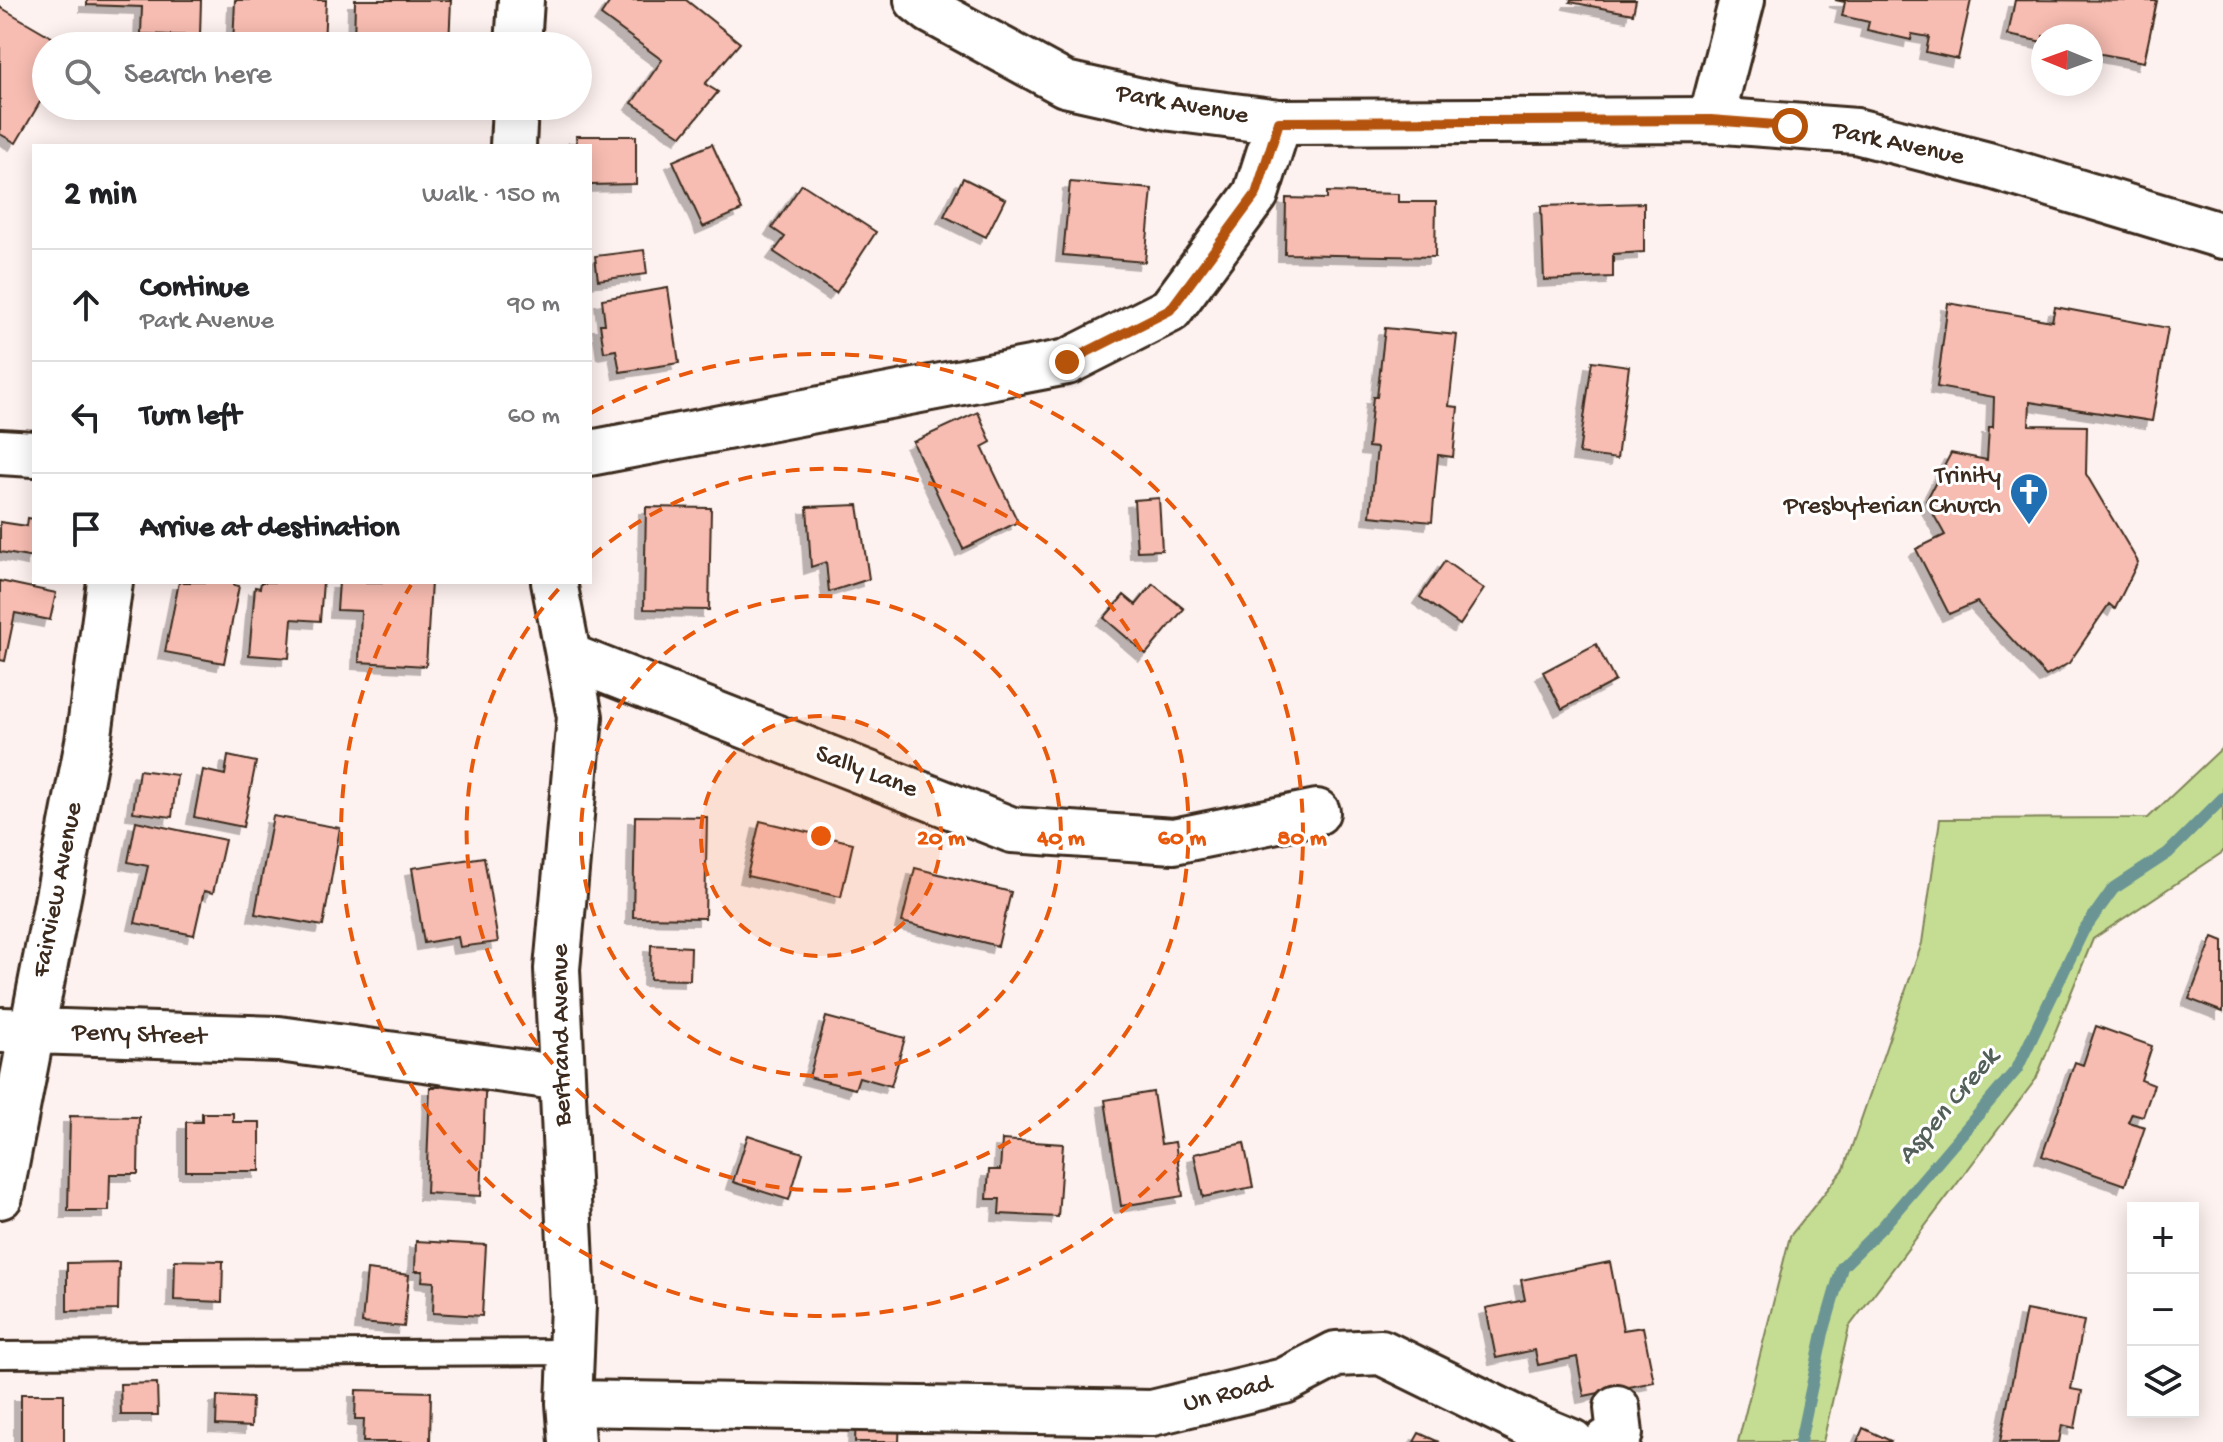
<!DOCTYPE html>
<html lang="en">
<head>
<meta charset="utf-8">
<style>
	body { margin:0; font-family:"Gochi Hand",sans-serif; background:#f2f2f2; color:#202124 }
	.controls { position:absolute; right:24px; bottom:24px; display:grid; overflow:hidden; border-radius:0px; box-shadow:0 4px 20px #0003 }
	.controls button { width:72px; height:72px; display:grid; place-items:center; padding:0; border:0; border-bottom:2px solid #e0e0e0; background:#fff; color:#202124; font:40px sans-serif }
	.compass { position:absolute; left:2031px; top:24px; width:72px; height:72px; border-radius:50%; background:#fff; box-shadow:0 4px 20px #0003; rotate:271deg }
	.stop { position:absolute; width:24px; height:24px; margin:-18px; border:6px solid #b45309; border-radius:50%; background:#fff }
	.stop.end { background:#b45309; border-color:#fff; box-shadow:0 2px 8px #0008 }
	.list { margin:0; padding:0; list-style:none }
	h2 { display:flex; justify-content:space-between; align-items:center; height:104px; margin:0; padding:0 32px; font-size:34px }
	h2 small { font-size:26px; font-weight:400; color:#757577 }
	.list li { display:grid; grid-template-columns:52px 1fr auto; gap:24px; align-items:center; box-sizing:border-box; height:112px; padding:0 32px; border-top:2px solid #e0e0e0 }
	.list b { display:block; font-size:30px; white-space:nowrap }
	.list p { margin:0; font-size:26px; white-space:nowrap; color:#757577 }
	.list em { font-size:26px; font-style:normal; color:#757577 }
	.icon { flex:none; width:44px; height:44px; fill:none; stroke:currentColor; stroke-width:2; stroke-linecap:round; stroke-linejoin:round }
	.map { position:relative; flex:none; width:2223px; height:1442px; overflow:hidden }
	.search { position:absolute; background:#fff; box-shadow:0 4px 20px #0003; left:32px; top:32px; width:560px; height:88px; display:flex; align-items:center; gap:20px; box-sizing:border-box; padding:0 28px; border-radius:44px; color:#757577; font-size:30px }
	.panel { position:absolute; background:#fff; box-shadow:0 4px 20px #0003; left:32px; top:144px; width:560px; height:440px; border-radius:0px }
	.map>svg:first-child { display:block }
</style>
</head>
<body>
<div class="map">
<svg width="2223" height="1442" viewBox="0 0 2223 1442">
	<defs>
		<filter id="shadow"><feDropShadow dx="-7" dy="7" stdDeviation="0" flood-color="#0004"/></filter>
	</defs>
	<rect width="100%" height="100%" fill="#fef2f0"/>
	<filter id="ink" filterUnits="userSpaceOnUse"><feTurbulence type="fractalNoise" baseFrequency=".0125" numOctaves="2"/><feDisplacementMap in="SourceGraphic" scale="16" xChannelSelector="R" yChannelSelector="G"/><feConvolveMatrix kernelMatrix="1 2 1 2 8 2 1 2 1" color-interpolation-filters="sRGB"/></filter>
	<g filter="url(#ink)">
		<path fill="#c5dd93" stroke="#808458" stroke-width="2" d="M2223 747V852L2093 939 2036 1079 1849 1327 1823 1442H1738L1790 1236 1844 1169 1922 943 1940 819 2148 818Z"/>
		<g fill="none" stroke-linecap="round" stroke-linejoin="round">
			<path stroke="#6b9594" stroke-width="12" d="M1800 1442 1823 1333 1842 1267 1884 1225 2017 1069 2083 931 2113 889 2168 853 2223 798"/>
		</g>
		<path fill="#f8bdb2" stroke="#3b2a1e" stroke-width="2" filter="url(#shadow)" d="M87 0H201L200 36 141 34 142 7 87 5Z
			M235 0H326L324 46H233Z
			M355 0H451L449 46H354Z
			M611 0H686L740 43 705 84 718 92 682 136 632 103 662 60 601 15Z
			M1571 0H1636L1633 14 1570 2Z
			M1835 0H1971L1958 59 1926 52 1929 37 1912 34 1911 40 1867 30 1869 22 1842 16 1845 2Z
			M2015 0 2157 1 2144 62 2091 52V36H2043V42L2008 35Z
			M0 7 67 46H46V92L16 143 0 134Z
			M576 136H636V184L590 185V146H577Z
			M712 144 742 210 703 227 673 161Z
			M963 178 1005 199 986 237 944 216Z
			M1070 182 1152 189 1145 262 1063 255Z
			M802 184 876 232 836 293 774 252 785 237 772 228Z
			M1327 192 1398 194V202H1436L1435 257 1285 254 1286 198 1327 199Z
			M1644 203V252L1613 254V277L1544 280 1541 206Z
			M644 250 647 274 598 280 595 256Z
			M668 288 679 363 620 372 616 350 604 352 600 324H605L602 299Z
			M1948 303 2052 321 2055 307 2168 328 2152 421 2030 402 2029 425 2087 426 2086 474 2138 562 2115 609 2109 604 2069 663 2046 676 1977 602 1949 614 1916 549 1945 535 1926 501 1951 453 1987 460 1989 427H1993L1994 397 1937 387Z
			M1385 328 1457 335 1449 406 1458 407 1453 457 1438 455 1432 522 1370 516 1377 448 1368 447 1373 397H1377Z
			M1592 361 1629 366 1617 459 1579 454Z
			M978 412 991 442 982 447 1018 522 963 549 913 442Z
			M1159 498 1162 550 1137 551 1134 500Z
			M858 505 869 579 829 592 826 562 811 567 807 507Z
			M646 507 711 508 709 610 644 609Z
			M28 518 34 519V558L0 552V522L27 526Z
			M1445 561 1484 589 1460 625 1420 597Z
			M0 581 56 593 50 620 15 613 5 661 0 660Z
			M179 582H234V585L239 586 224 663 165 652Z
			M261 582H323L320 621 292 619 289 658 249 655 255 587 260 588Z
			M339 582H431L426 666 359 662 361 611 337 610Z
			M1153 584 1184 609 1146 654 1104 618 1124 595 1136 605Z
			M1596 644 1615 681 1562 709 1543 672Z
			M228 756 256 762 243 827 194 817 203 770 225 775Z
			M139 770 177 775 172 817 133 812Z
			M273 816 340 828 323 926 255 914Z
			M635 816 707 817 705 918 633 917Z
			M136 821 225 840 213 893 204 891 194 935 135 923 148 866 128 862Z
			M760 821 853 843 841 897 747 876Z
			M484 857 498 942 460 947 458 937 424 943 412 868Z
			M915 868 1011 892 998 946 902 922Z
			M2213 937 2223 941V1012L2189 999Z
			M651 945 691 947 690 980 650 979Z
			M826 1017 905 1038 891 1086 859 1077 855 1089 809 1077Z
			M2096 1026 2152 1046 2141 1080 2154 1085 2143 1116 2132 1113 2128 1122 2145 1127 2125 1185 2042 1156 2075 1062 2083 1065Z
			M441 1070 486 1072 481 1196 426 1193 430 1087H440Z
			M1153 1092 1161 1144 1175 1142 1183 1196 1121 1206 1105 1100Z
			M202 1113H233V1122H260V1171H186V1122H202Z
			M70 1116 139 1117 138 1174H110L109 1211H68Z
			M748 1135 803 1153 789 1200 733 1182Z
			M1002 1140 1063 1144 1058 1217 999 1214 1000 1199H987L989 1170H1000Z
			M1244 1143 1253 1187 1203 1197 1194 1154Z
			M416 1241 486 1245 482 1316 433 1313 434 1282 422 1281 423 1271H415Z
			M175 1260 223 1261 222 1302 174 1300Z
			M119 1262 118 1310 67 1311V1263Z
			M1610 1262 1623 1330 1643 1327 1654 1382 1584 1396 1577 1357 1538 1365 1535 1350 1496 1358 1486 1308 1525 1300 1521 1280Z
			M367 1270 409 1275 404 1327 362 1323Z
			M2026 1310 2084 1321 2071 1389 2082 1391 2075 1428 2062 1425 2059 1442H2000Z
			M157 1383 158 1415H121L120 1384Z
			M356 1390 431 1392 430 1442H363L364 1419H355Z
			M21 1394H64V1442H21Z
			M217 1396 252 1398 251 1427 216 1425Z
			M856 1414 900 1415 899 1442H855Z
			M1863 1428 1891 1441 1890 1442H1857Z
			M1419 1433 1439 1442H1414Z"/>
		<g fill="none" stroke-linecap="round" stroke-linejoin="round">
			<defs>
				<path id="lane" d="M0 1355 571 1352"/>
				<path id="street" d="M518 46 521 0
					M1711 120 1742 0
					M513 146 515 106
					M0 452 34 454
					M590 453 1067 362 1170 310 1256 194 1279 122
					M554 582 580 717 557 969 573 1305 569 1403 572 1442
					M568 656 1012 830 1174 841 1317 812
					M2 1030 279 1039 562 1078
					M0 1196 88 742 110 582
					M569 1403 1152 1413 1284 1381 1336 1354 1381 1352 1526 1423 1572 1442
					M1606 1442 1620 1434 1617 1408"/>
				<path id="secondary" d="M917 0 931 11 1065 84 1172 108 1279 122 1711 120 1856 131 1988 165 2223 236"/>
			</defs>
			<use href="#lane" stroke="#3b2a1e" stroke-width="30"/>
			<use href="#street" stroke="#3b2a1e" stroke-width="50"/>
			<use href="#secondary" stroke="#3b2a1e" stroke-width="50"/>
			<use href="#lane" stroke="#fff" stroke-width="24"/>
			<use href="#street" stroke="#fff" stroke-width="44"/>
			<use href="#secondary" stroke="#fff" stroke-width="44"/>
		</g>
	</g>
	<g fill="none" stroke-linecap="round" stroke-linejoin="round" filter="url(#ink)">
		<path stroke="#b45309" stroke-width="10" d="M1067 362 1170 310 1256 194 1279 122 1711 120 1790 126"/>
	</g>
	<circle cx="821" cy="836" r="120" fill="#e8590c" fill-opacity=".12"/>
	<g fill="none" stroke="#e8590c" stroke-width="4" stroke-dasharray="14 10">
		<circle cx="821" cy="836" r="120"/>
		<circle cx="821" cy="836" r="240"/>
		<path d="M591 557A361 361 0 1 1 564 583"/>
		<path d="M591 413A481 481 0 1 1 411 585"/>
	</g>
	<defs>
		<symbol id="church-pin" viewBox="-11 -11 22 30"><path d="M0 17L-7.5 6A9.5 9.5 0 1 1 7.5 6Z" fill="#1f6fb2" stroke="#fff"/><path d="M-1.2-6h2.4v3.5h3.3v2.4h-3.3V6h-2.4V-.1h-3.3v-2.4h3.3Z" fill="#fff"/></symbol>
	</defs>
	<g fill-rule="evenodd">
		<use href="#church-pin" x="2007" y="470" width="44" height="60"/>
	</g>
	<g text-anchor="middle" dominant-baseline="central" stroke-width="6" stroke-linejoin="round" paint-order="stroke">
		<g font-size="26" fill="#3b2a1e" stroke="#fff">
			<text transform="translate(1182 106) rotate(10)">Park Avenue</text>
			<text transform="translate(1898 145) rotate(12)">Park Avenue</text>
			<text transform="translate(866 773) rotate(21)">Sally Lane</text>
			<text transform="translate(59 890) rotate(-79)">Fairview Avenue</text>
			<text transform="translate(563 1035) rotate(-91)">Bertrand Avenue</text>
			<text transform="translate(139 1036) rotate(2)">Perry Street</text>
			<text transform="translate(1228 1395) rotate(-14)">Un Road</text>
		</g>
		<g font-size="26" fill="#3b2a1e" stroke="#fff" text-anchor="end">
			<text x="2001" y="477">Trinity<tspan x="2001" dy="30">Presbyterian Church</tspan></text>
		</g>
		<g font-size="28" font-style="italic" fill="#535f59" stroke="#fff">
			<text transform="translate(1949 1107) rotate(-50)">Aspen Creek</text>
		</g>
	</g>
	<circle cx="821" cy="836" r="12" fill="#e8590c" stroke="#fff" stroke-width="4"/>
	<g font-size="24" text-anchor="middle" font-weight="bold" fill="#e8590c" stroke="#fff" stroke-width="6" stroke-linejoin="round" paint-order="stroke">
		<text x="941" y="844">20 m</text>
		<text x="1061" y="844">40 m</text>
		<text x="1182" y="844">60 m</text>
		<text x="1302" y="844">80 m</text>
	</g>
</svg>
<div class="controls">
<button>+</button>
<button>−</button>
<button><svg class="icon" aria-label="layers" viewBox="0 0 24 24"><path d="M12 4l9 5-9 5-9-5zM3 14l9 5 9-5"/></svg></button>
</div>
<svg class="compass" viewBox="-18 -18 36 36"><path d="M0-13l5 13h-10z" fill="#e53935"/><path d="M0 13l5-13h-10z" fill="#757577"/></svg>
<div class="stop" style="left:1790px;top:126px"></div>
<div class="stop end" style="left:1067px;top:362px"></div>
<div class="search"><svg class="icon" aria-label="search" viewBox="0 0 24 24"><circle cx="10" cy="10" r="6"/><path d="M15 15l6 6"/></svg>Search here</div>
<section class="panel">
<h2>2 min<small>Walk · 150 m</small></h2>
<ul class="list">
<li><svg class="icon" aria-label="ahead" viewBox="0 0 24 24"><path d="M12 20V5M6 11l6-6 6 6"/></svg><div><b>Continue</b><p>Park Avenue</p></div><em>90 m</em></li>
<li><svg class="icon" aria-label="left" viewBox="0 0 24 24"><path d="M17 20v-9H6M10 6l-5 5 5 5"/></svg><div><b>Turn left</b></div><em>60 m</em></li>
<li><svg class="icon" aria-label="arrive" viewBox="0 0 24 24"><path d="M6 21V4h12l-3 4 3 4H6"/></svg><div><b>Arrive at destination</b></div></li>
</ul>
</section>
</div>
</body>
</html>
